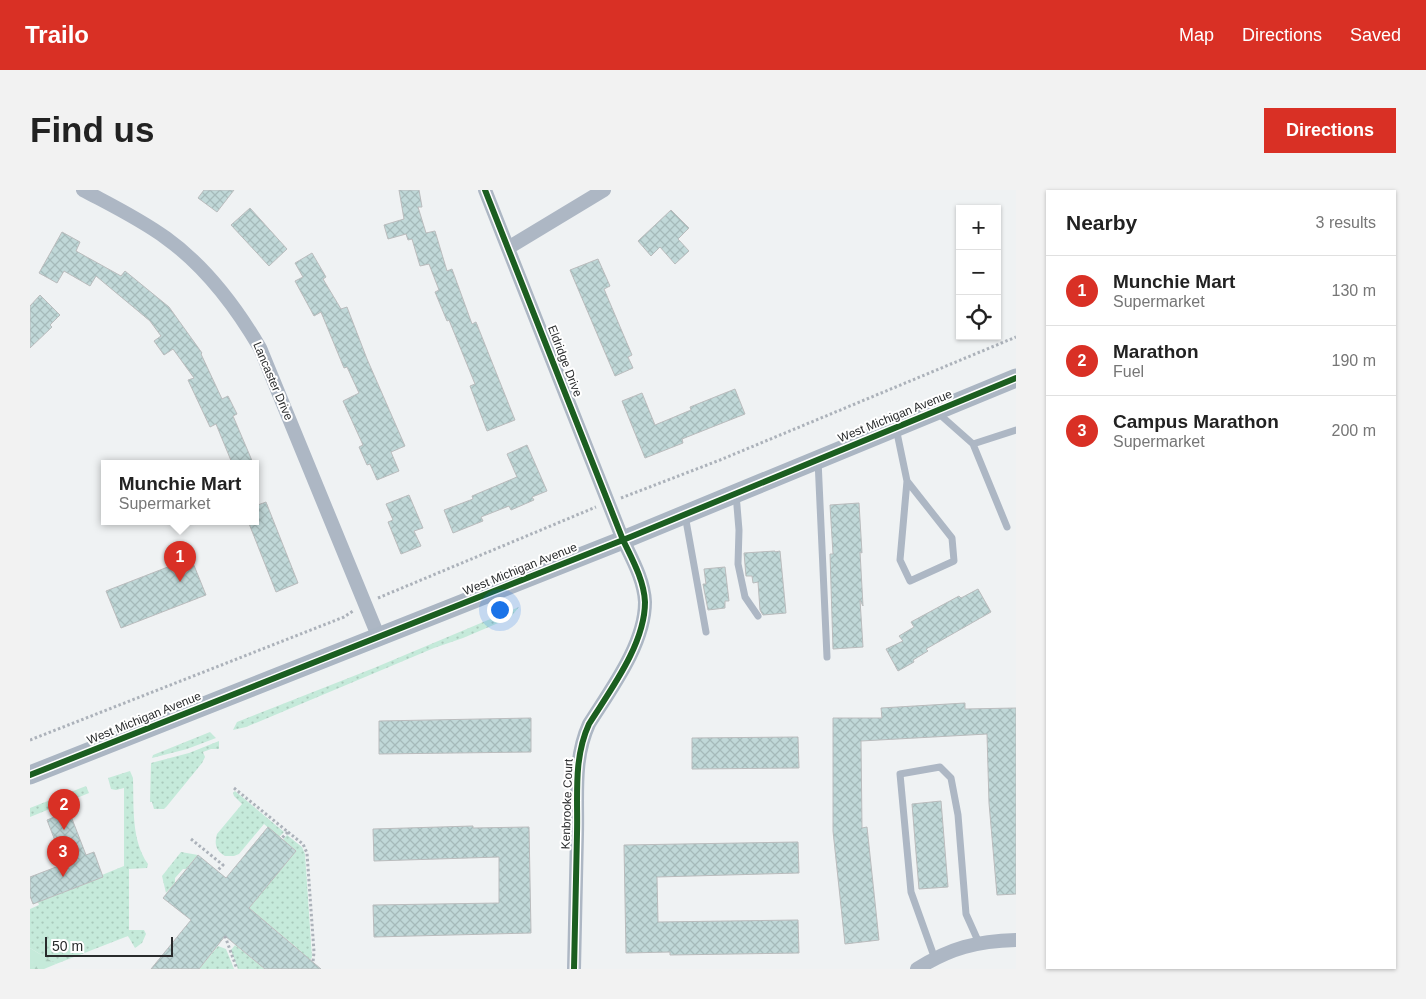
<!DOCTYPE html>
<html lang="en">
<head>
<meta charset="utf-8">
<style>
	body { margin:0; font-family:Arial,sans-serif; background:#f2f2f2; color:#222 }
	.controls { position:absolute; right:15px; top:15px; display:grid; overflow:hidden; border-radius:0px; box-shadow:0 1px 4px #0004 }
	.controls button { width:45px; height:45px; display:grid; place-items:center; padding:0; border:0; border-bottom:1px solid #e0e0e0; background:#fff; color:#222; font:25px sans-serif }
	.scale { position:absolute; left:15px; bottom:12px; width:128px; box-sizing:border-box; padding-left:5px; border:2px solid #292b2c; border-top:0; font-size:14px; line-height:18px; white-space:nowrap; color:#292b2c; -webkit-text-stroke:4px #fff; paint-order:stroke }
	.you { position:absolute; left:469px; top:419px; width:18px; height:18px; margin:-12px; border:4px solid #fff; border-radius:50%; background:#1a73e8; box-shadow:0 0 0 8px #1a73e833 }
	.badge { display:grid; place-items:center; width:32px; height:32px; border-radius:50%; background:#d93025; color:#fff; font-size:16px; font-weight:700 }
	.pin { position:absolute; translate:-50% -41px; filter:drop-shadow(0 1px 2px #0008) }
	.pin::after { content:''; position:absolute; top:26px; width:18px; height:15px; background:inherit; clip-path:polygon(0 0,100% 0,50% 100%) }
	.popup { position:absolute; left:71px; top:270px; width:158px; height:65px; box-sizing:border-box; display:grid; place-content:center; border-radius:0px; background:#fff; filter:drop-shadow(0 1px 4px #0005); font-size:16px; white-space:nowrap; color:#767676 }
	.popup b { font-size:19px; color:#222 }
	.popup::after { content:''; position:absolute; left:50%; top:100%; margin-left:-10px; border:10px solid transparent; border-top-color:#fff }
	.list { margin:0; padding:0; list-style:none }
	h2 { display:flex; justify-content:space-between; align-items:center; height:65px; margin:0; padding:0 20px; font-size:21px }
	h2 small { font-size:16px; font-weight:400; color:#767676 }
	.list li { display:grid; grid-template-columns:32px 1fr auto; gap:15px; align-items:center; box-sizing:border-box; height:70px; padding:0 20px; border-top:1px solid #e0e0e0 }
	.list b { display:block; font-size:19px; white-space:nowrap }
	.list p { margin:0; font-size:16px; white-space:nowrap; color:#767676 }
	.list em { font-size:16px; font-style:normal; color:#767676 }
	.icon { flex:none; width:28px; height:28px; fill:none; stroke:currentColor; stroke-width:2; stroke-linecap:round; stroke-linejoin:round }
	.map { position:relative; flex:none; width:986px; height:779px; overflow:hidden; border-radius:0px }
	header { display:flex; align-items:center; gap:30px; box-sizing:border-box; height:70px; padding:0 25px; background:#d93025; color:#fff }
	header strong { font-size:24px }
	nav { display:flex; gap:28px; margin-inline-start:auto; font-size:18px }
	.intro { display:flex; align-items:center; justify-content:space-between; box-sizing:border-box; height:120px; padding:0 30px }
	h1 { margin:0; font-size:35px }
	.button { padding:12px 22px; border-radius:0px; background:#d93025; color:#fff; font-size:18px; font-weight:700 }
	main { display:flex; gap:30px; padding:0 30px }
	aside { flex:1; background:#fff; border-radius:0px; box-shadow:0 1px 4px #0004 }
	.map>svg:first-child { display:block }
</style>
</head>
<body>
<header>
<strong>Trailo</strong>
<nav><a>Map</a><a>Directions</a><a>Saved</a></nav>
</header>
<div class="intro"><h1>Find us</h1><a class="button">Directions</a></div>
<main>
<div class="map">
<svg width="986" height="779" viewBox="0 0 986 779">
	<defs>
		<pattern id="green-dots" width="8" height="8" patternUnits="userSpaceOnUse" patternTransform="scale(1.25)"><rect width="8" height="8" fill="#c5eada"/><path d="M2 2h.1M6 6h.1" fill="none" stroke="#a9c9bb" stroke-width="1.8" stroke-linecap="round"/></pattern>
		<pattern id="forest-firs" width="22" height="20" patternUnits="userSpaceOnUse" patternTransform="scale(1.25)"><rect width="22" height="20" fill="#c5eada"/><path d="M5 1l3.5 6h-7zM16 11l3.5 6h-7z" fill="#a9c9bb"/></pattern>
		<pattern id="building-cross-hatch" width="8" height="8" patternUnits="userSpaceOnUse" patternTransform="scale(1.25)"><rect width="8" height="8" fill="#c0d8d8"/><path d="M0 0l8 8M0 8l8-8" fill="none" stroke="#a5baba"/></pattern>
	</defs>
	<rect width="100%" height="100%" fill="#eff2f3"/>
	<path fill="url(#green-dots)" d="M489 417 480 428 433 448 404 458 216 537 203 540 207 532 344 478Z
		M180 542 186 548 157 559 122 568 123 565Z
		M189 551V559H181L173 562 175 567 172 573 137 616 134 619H124L122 612H120L121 573 159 563Z
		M100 581 103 588C104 617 101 650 118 674L117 678 99 679V740H114L116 744 112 753 105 758 98 746 26 774 0 758V719L9 715 8 712 73 687 72 685 94 676V598L86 600 81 599 78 588Z
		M56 596 59 603 0 627V618Z
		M205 601 254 642 249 647 234 634 209 664 204 666H195C186 661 184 654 187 644L212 614 204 606 203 603Z
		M257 645 272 657 275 664 282 767 280 771 267 759V758L219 718 266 661 253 650Z
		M151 662 168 665 156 679H153L145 688V693L136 703 132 686Z
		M205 755 235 779H208L201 760Z
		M188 756 196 759 204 779H169Z"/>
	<path fill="url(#forest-firs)" d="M0 758 26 774 14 779H0Z"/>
	<path fill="url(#building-cross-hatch)" stroke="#babcbd" d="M174 0H204L187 22 168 8Z
		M369 0H389L392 17H388L396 43 405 41 417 81 422 79 442 134 446 132 485 230 457 241 440 196 445 194 419 130 417 131 405 102 409 100 399 74 390 76 382 49 378 50 376 44 358 49 354 35 374 29Z
		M220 18 257 59 239 76 201 35Z
		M641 20 659 38 648 49 659 61 645 74 630 57 621 66 608 51Z
		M32 42 50 52 46 61 91 86 95 81 139 117 172 163 171 164 192 209 198 206 207 224 203 226 223 273H202L186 234 180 237 158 190 164 188 143 159 134 165 124 151 131 146 120 131 66 86 60 96 34 81 27 93 9 83Z
		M282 63 296 87 293 89 311 119 317 117 337 169 375 256 361 262 369 281 347 290 340 274 337 275 329 257 333 255 313 211 329 203 317 177 314 178 291 122 284 126 265 91 273 87 265 73Z
		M568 69 580 96 574 99 602 165 598 167 603 178 585 186 540 80Z
		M10 105 30 125 20 135 22 137 0 158V116Z
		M705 199 715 224 652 249 653 253 615 268 592 211 612 203 625 235 661 220 660 217Z
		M497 255 517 301 502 307 504 310 481 320 479 316 451 327 453 331 423 343 414 320 443 309 442 306 487 287 477 264Z
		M379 305 393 338 384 341 391 356 371 364 358 332 363 330 356 314Z
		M236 312 268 393 246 402 218 331H225V316Z
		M829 313 832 363 830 362 833 416 830 410 833 457 803 459 800 364H803L800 315Z
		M745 361V362L750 361 756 423 733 425 730 420 728 392 723 393 722 386H716L714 363Z
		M161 368 176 405 91 438 76 401Z
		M695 377 699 411H695V418L678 420 673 394H676L674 379Z
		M948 399 961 422 896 459 898 461 883 470 884 472 868 481 856 459 873 451 869 446 884 437 881 432 929 406 931 408Z
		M935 513V519L986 518V704L967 705 959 613 957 544 831 551 832 638 837 637 849 750 815 754 803 641V528H852L851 518Z
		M501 528V562L349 564V531Z
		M768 547 769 578 662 579V548Z
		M911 611 918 697 889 699 882 614Z
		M39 621 56 665 64 662 73 687 3 714 0 706V687L34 674 17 630Z
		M443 636V638L499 637 501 743 344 747 343 715 469 713V667L344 671 343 639Z
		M238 637 266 661 219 718 291 779H235L195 746 169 779H121L161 730 133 708 168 665 196 688Z
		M768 652 769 683 627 687 628 732 768 730 769 763 640 765V762L596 763 594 655Z"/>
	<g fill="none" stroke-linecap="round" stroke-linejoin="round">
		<path stroke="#acb2ba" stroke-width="3" stroke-dasharray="2.5 2.5" stroke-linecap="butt" d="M591 308 690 270 986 147
			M348 408 566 317
			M0 550 314 427 323 421
			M204 598 258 642 251 649
			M258 642 273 654 277 663 284 762 283 772
			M161 649 193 675 187 681
			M195 746 207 779"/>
		<path stroke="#adb7c4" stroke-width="7" d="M908 223 943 254 986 240
			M866 238 877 291 870 370 880 391 924 371 922 348 877 291
			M943 254 977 337
			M788 270 797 467
			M706 304 709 340 708 374 715 407 728 426
			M655 325 676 442
			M905 769 881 702 870 584 910 577 921 588 928 625 936 724 949 753"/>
		<path stroke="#adb7c4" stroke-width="14" d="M53 0C81 15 110 29 136 48 175 76 206 117 230 158L349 448
			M455 0 593 350C602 369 614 390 615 412 615 454 581 499 559 534 543 569 548 607 547 644 546 689 545 734 544 779
			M478 58 574 0
			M887 779C920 758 947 751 986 750"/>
		<path stroke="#abb6c3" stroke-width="19" d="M0 585 593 350 986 188"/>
		<defs>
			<path id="cycleway" d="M455 0 593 350C602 369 614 390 615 412 615 454 581 499 559 534 543 569 548 607 547 644 546 689 545 734 544 779
				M0 585 593 350 986 188"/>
		</defs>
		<use href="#cycleway" stroke="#fff" stroke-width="9"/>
		<use href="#cycleway" stroke="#1b5e20" stroke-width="6"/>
	</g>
	<g text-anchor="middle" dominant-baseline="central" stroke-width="4" stroke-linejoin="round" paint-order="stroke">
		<g font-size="12" fill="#292b2c" stroke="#fff">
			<text transform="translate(535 171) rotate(69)">Eldridge Drive</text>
			<text transform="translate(243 191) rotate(67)">Lancaster Drive</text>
			<text transform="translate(865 226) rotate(-22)">West Michigan Avenue</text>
			<text transform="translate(490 379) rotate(-22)">West Michigan Avenue</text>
			<text transform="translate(114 528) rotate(-22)">West Michigan Avenue</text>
			<text transform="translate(537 614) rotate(-88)">Kenbrooke Court</text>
		</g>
	</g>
</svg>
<div class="controls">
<button>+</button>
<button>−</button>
<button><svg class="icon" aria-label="locate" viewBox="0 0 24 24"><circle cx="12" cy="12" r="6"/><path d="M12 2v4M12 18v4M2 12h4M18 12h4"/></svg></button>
</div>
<div class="scale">50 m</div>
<div class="you"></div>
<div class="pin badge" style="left:150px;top:392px">1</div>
<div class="popup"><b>Munchie Mart</b>Supermarket</div>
<div class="pin badge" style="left:34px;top:640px">2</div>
<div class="pin badge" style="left:33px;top:687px">3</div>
</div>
<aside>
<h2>Nearby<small>3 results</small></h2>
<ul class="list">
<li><span class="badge">1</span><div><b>Munchie Mart</b><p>Supermarket</p></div><em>130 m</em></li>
<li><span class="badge">2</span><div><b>Marathon</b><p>Fuel</p></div><em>190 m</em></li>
<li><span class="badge">3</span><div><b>Campus Marathon</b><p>Supermarket</p></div><em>200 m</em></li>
</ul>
</aside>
</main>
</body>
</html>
